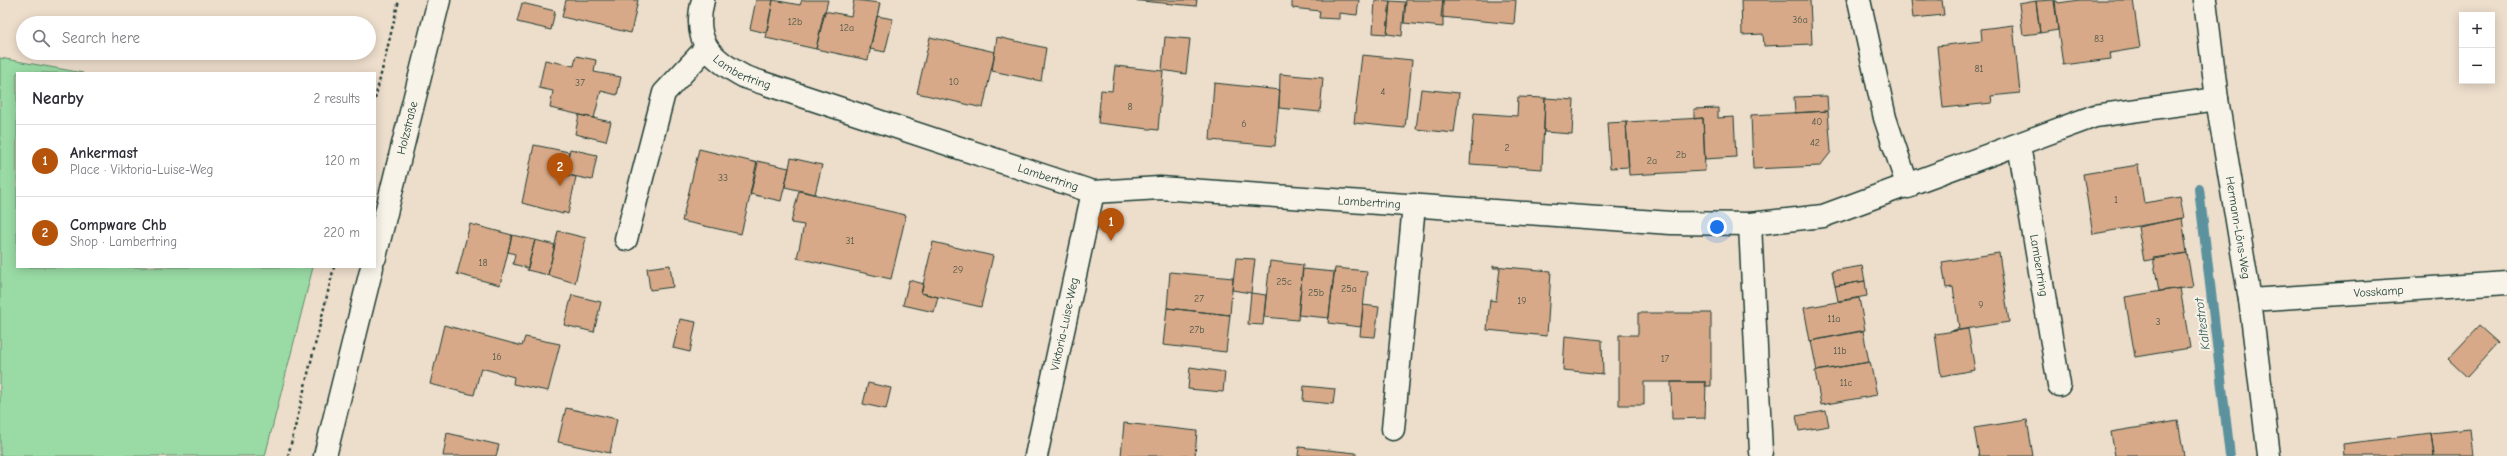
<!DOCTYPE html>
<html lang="en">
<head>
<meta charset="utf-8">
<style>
	body { margin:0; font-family:"Comic Neue",sans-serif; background:#f2f2f3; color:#2b2b33 }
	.controls { position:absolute; right:12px; top:12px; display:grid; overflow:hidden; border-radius:0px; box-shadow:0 2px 10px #0003 }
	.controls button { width:36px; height:36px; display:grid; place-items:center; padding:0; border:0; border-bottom:1px solid #e1e1e2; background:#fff; color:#2b2b33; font:20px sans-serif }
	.you { position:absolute; left:1717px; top:227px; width:14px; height:14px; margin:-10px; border:3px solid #fff; border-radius:50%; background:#1a73e8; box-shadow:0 0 0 6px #1a73e833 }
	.badge { display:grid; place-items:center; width:26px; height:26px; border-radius:50%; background:#b45309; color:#fff; font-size:13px; font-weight:700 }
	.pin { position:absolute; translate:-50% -33px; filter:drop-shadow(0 1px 2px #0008) }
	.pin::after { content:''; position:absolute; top:21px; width:14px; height:12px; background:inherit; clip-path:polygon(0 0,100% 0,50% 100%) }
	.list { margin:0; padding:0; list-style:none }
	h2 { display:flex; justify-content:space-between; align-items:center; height:52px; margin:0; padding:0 16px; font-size:17px }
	h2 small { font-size:13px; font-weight:400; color:#7c7c81 }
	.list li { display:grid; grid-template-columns:26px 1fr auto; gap:12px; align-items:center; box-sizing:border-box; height:72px; padding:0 16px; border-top:1px solid #e1e1e2 }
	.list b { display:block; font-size:15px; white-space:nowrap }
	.list p { margin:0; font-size:13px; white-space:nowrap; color:#7c7c81 }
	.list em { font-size:13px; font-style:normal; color:#7c7c81 }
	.icon { flex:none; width:22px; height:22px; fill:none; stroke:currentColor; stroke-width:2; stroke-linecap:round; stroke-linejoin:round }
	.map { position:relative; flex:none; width:2507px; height:456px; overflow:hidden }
	.search { position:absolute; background:#fff; box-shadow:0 2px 10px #0003; left:16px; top:16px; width:360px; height:44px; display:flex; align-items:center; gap:10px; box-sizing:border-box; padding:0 14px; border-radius:22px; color:#7c7c81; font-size:15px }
	.panel { position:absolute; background:#fff; box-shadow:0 2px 10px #0003; left:16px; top:72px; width:360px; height:196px; border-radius:0px }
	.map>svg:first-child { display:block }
</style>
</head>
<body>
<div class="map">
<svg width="2507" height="456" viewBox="0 0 2507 456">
	<rect width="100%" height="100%" fill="#edddcb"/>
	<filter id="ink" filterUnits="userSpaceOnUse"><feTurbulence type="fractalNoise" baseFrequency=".025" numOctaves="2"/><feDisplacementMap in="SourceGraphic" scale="8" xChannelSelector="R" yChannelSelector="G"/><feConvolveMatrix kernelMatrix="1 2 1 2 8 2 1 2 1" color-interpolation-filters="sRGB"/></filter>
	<g filter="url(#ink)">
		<path fill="#9adba5" stroke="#5c8c6c" d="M0 58 83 73H17V267H313L265 456H0Z"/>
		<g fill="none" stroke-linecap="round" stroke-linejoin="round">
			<path stroke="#5b929e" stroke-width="10" d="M2199 189 2230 456"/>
		</g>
		<path fill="#d7a988" stroke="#1f3d34" d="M566 0H638L631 33 562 17Z
			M756 0H773L766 33 750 29Z
			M773 0 800 5 802 0H828L816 49 766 38Z
			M854 0 880 3 868 60 816 49 824 11 851 16Z
			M1130 0H1197L1196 6Z
			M1292 0H1359L1357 15 1339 13V19L1319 18 1320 11 1292 8Z
			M1375 0 1390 1 1387 34 1373 33Z
			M1406 0H1443V27L1404 23Z
			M1443 0H1516L1514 24 1441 17Z
			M1741 0H1810L1812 44 1764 46 1763 34 1742 35Z
			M1911 0H1942L1944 15 1913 18Z
			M2055 0 2058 30 2040 33 2036 1Z
			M2080 0H2133L2140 48 2110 53 2111 59 2063 65 2054 1H2057L2058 3Z
			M1390 1 1405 2 1402 36 1387 34Z
			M2036 1 2040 33 2023 35 2019 4Z
			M522 3 555 11 551 30 517 22Z
			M877 16 893 19 885 52 870 49Z
			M2013 25 2020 93 1991 96 1992 103 1943 108 1937 46 1982 41 1981 29Z
			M930 37 995 52 983 108 917 93Z
			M997 37 1046 48 1041 81 992 71Z
			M1165 37 1190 39 1186 74 1162 70Z
			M1362 55 1412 60 1405 128 1354 123Z
			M576 56 596 60 594 72 621 77 617 95 601 91 594 118 550 108 553 91 539 88 545 60 574 66Z
			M1115 66 1163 71 1158 130 1098 123 1101 90 1112 91Z
			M1280 74 1323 78 1320 112 1279 108Z
			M1214 83 1280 90 1275 146 1210 140Z
			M1421 89 1459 93 1454 133 1416 129Z
			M1827 96 1828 111 1795 113 1794 97Z
			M1518 97 1545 98 1542 169 1470 164 1474 113 1517 116Z
			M1545 98 1574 100 1572 134 1544 132Z
			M1718 108V118L1734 117 1736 157 1705 159 1703 118 1694 119V109Z
			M1828 111 1831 152 1820 166 1753 169 1751 115Z
			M579 115 611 122 606 141 575 134Z
			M1703 118 1705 171 1629 175 1626 122Z
			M1626 122 1629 167 1610 168 1607 123Z
			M534 145 569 152 564 174 576 177 568 214 563 212V214L522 203Z
			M570 149 597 155 592 180 564 174Z
			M699 149 758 163 741 234 682 221Z
			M791 158 822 165 815 194 785 187Z
			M757 161 789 168 781 201 750 194Z
			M2138 165 2144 203 2180 197 2184 218 2093 234 2083 174Z
			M799 191 906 215 891 279 797 258 804 225 791 223Z
			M2182 218 2187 253 2144 261 2138 227Z
			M470 224 512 235 500 285 457 274Z
			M558 231 586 238 575 283 548 275Z
			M512 235 535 240 528 268 513 264 515 254 508 252Z
			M535 240 555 245 548 275 527 270Z
			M933 242 993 256 981 307 921 293Z
			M1999 253 2009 322 1952 331 1959 328 1953 287 1946 288 1942 262Z
			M2187 253 2193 287 2159 291 2153 258Z
			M1236 258 1255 259 1251 293 1232 290Z
			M1270 261 1303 265 1298 320 1264 317Z
			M670 265 673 287 650 290 647 268Z
			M1493 266 1551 271 1547 336 1487 330 1490 300 1496 301 1500 268H1493Z
			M1862 266 1865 281 1835 286 1832 271Z
			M1335 268 1367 271 1361 327 1328 323Z
			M1303 269 1334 272 1329 318 1298 315Z
			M1170 272 1233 278 1230 315 1167 308Z
			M909 280 924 284 921 293 938 297 934 312 903 305Z
			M1865 281 1867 296 1838 301 1835 286Z
			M2180 288 2190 348 2135 357 2125 297Z
			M1251 293 1266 295 1263 325 1248 324Z
			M572 295 601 302 594 332 564 325Z
			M1859 298 1865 330 1810 341 1804 308Z
			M1363 305 1379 307 1375 337 1360 336Z
			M1167 308 1230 315 1226 352 1163 345Z
			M1638 313H1711V386H1705L1706 382H1644V405H1619V335H1638Z
			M680 319 696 322 690 352 673 348Z
			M444 325 522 346 525 337 560 344 548 391 513 384 514 377 481 368 474 395 430 384Z
			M2479 326 2498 343 2467 377 2448 359Z
			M1968 329 1975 370 1941 376 1935 334Z
			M1863 331 1869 362 1817 371 1811 341Z
			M1565 336 1602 340 1603 374 1563 370Z
			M1870 362 1877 395 1821 405 1815 371Z
			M1190 367 1225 372 1223 392 1188 389Z
			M1671 382H1706L1705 418 1672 419Z
			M868 383 891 388 886 409 863 404Z
			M1304 386 1335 389 1333 404 1303 401Z
			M566 408 617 419 610 453 558 442Z
			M1826 411 1829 426 1799 431 1796 416Z
			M2027 420 2033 456H1979L1974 428Z
			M2178 421 2184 456H2115L2111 432Z
			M1124 423 1197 431 1195 456H1121Z
			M2470 429 2473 456H2434L2431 433Z
			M447 433 499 445 496 456H443Z
			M2431 433 2434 456H2344L2343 444Z
			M1299 447 1356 453V456H1298Z"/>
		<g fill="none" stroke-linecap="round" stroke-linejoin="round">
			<defs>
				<g id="minor">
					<path id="s1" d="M703 0C692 42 711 59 745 77L1093 192 1160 188 1671 223 1750 224 1823 216 2095 116 2217 99"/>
					<path d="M1859 0 1885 118 1908 187"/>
					<path id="s2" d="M2205 0 2217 99 2250 300 2269 456"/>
					<path id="s3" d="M2019 145 2059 385"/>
					<path d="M1750 224 1761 452"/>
					<path d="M626 239 664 93 706 48"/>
					<path id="s4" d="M2250 300 2507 283"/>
					<path d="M1393 429 1414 205"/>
					<path id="s5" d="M1036 456 1093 192"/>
				</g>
				<g id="secondary">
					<path id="s6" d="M375 257 439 0"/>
					<path d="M325 456 372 267"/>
				</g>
			</defs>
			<use href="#minor" stroke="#1f3d34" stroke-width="25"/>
			<use href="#secondary" stroke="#1f3d34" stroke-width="25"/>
			<path stroke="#1f3d34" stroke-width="2.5" stroke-dasharray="3 3" stroke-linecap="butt" d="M375 99 399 0
				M288 456 334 267"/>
			<use href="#minor" stroke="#f7f3e8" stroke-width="22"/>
			<use href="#secondary" stroke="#f7f3e8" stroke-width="22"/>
		</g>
	</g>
	<g text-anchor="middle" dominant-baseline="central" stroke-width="4" stroke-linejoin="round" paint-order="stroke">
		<g font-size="10" fill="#4d5849">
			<text x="1800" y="20">36a</text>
			<text x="795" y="22">12b</text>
			<text x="847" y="28">12a</text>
			<text x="2099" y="39">83</text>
			<text x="1979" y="69">81</text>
			<text x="954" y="82">10</text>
			<text x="580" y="83">37</text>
			<text x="1383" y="92">4</text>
			<text x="1130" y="107">8</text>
			<text x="1817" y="122">40</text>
			<text x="1244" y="124">6</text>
			<text x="1815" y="143">42</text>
			<text x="1507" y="148">2</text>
			<text x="1681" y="155">2b</text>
			<text x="1652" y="161">2a</text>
			<text x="723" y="178">33</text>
			<text x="2116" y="200">1</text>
			<text x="850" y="241">31</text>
			<text x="483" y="263">18</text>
			<text x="958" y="270">29</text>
			<text x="1284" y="282">25c</text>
			<text x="1349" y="289">25a</text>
			<text x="1316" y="293">25b</text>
			<text x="1199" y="299">27</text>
			<text x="1522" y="301">19</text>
			<text x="1981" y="305">9</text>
			<text x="1834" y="319">11a</text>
			<text x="2158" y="322">3</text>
			<text x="1197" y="330">27b</text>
			<text x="1840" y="351">11b</text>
			<text x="497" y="357">16</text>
			<text x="1665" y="359">17</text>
			<text x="1846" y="383">11c</text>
		</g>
		<g font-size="12" fill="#1f3d34" stroke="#f7f3e8">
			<text stroke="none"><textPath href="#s1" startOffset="93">Lambertring</textPath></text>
			<text stroke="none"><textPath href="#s6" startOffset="133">Holzstraße</textPath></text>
			<text stroke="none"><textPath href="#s1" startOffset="417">Lambertring</textPath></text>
			<text stroke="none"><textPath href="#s1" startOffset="741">Lambertring</textPath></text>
			<text stroke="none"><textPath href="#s2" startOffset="230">Hermann-Löns-Weg</textPath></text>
			<text stroke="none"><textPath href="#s3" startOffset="122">Lambertring</textPath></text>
			<text stroke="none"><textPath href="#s4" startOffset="129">Vosskamp</textPath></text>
			<text stroke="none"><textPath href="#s5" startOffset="135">Viktoria-Luise-Weg</textPath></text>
		</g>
		<g font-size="13" font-style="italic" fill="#335957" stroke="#f7f3e8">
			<text transform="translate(2202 324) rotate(-97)">Kaltestrot</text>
		</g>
	</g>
</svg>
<div class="controls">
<button>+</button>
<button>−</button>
</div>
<div class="you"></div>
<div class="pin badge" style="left:1111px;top:241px">1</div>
<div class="pin badge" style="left:560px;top:186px">2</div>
<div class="search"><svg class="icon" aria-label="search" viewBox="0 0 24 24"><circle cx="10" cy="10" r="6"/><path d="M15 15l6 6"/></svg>Search here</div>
<section class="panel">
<h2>Nearby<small>2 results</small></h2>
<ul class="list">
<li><span class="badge">1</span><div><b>Ankermast</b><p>Place · Viktoria-Luise-Weg</p></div><em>120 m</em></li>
<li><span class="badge">2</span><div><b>Compware Chb</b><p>Shop · Lambertring</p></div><em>220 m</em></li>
</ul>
</section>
</div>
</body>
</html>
